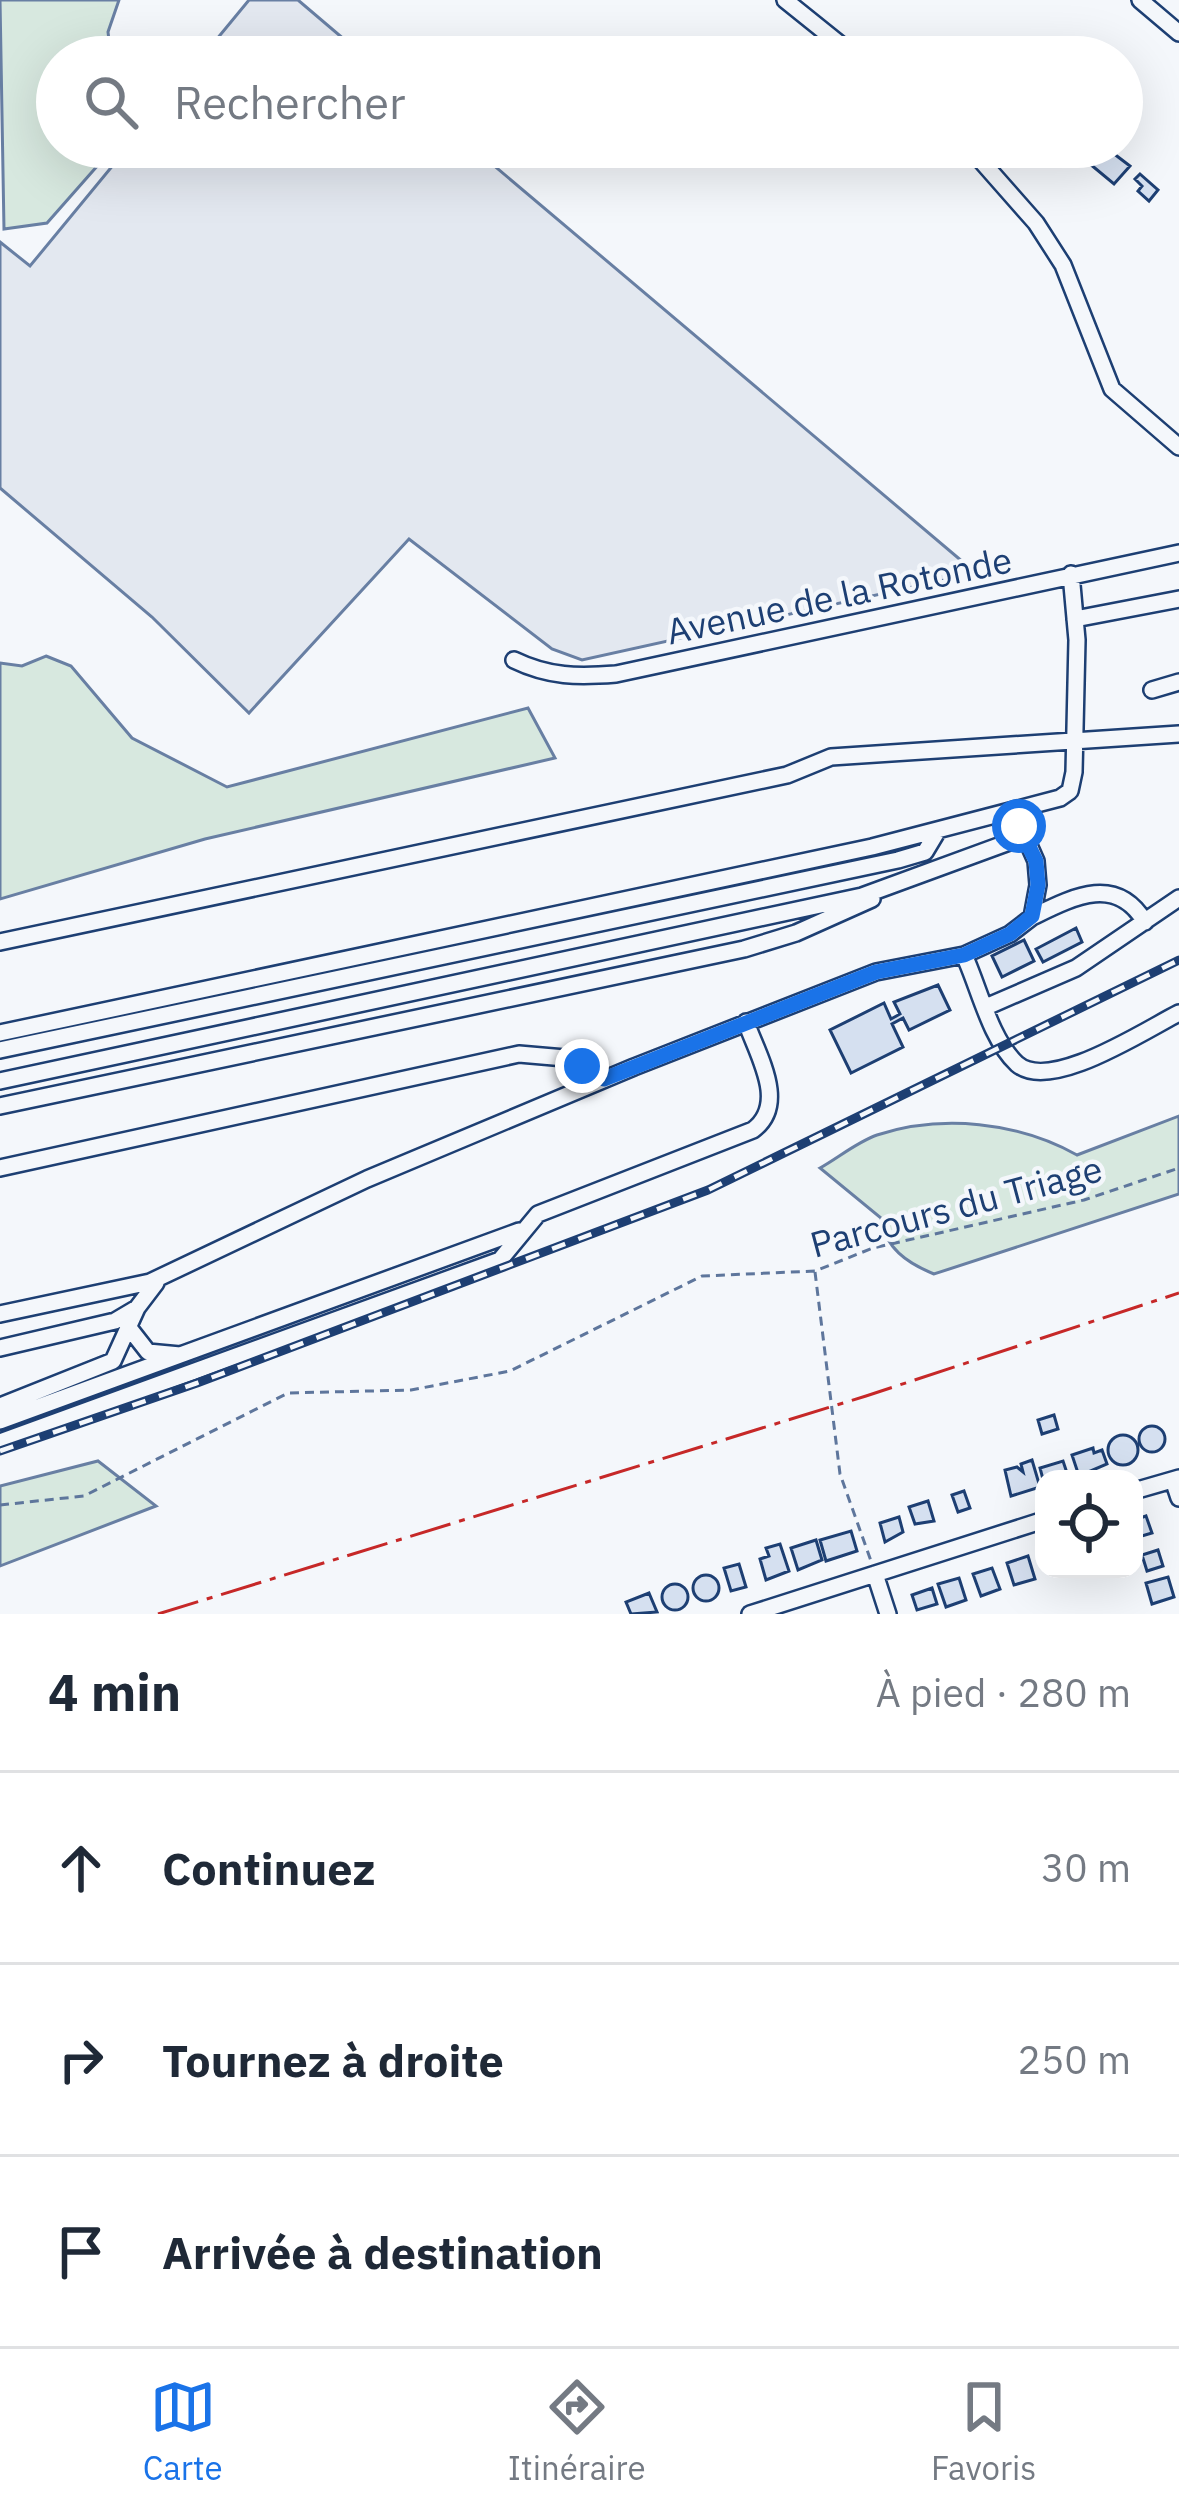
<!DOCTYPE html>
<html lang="fr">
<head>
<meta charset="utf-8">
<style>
	body { margin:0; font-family:"IBM Plex Sans",sans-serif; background:#f6f6f7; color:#1f2937 }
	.controls { position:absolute; right:36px; bottom:36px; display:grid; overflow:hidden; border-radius:24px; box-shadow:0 12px 48px #0002 }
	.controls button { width:108px; height:108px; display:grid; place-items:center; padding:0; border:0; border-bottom:3px solid #e0e1e3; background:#fff; color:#1f2937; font:60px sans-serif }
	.stop { position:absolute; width:36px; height:36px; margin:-27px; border:9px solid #1a73e8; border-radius:50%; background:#fff }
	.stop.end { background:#1a73e8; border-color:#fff; box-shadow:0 3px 12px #0008 }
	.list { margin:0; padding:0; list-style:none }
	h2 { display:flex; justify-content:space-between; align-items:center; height:156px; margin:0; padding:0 48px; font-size:51px }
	h2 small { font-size:39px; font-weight:400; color:#747a83 }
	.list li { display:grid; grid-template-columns:78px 1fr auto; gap:36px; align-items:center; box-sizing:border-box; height:192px; padding:0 48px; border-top:3px solid #e0e1e3 }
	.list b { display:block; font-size:45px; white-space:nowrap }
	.list em { font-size:39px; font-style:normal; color:#747a83 }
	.icon { flex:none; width:66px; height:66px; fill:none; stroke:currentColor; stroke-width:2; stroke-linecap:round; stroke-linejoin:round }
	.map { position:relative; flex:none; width:1179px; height:1614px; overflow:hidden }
	.search { position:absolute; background:#fff; box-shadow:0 12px 48px #0002; left:36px; right:36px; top:36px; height:132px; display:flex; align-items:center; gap:30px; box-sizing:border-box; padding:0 42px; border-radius:66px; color:#747a83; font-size:45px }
	.sheet { height:732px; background:#fff }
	nav { display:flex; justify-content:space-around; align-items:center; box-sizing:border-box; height:168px; border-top:3px solid #e0e1e3; background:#fff; font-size:33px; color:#747a83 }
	nav a { display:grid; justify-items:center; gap:6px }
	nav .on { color:#1a73e8 }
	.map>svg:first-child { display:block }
</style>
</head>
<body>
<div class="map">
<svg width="1179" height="1614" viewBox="0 0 1179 1614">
	<rect width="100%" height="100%" fill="#f4f7fb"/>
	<path fill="#d7e8df" stroke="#687fa3" stroke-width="3" d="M0 0H119L108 32 111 57H57V147H114L47 223 4 229Z
		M46 656 71 666 132 738 227 787 528 708 555 758 205 839 0 899V663L22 666Z
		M1179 1116V1194L934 1274C907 1263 885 1248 881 1218L820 1168C838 1158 857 1142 877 1135 942 1114 1018 1122 1077 1155Z
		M98 1461 156 1506 0 1566V1486Z"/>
	<path fill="#e3e8f0" stroke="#687fa3" stroke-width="3" d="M249 0H298L365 57H202Z
		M128 147H472L976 573 582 660 552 649 409 539 249 713 152 617 0 488V242L30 266Z"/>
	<path fill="#d5e0f0" stroke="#1d3f73" stroke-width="3" d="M1105 147 1130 166 1114 184 1090 164Z
		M1140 174 1158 190 1149 201 1138 191 1142 186 1135 179Z
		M1076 928 1082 942 1043 962 1036 949Z
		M1024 940 1034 961 1002 977 992 956Z
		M938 985 950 1010 909 1030 903 1018 892 1024 903 1047 851 1073 830 1030 884 1003 891 1019 900 1014 894 1002Z
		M1054 1415 1058 1429 1042 1434 1038 1420Z
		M1139 1439a13 13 0 1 1 26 0a13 13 0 1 1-26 0Z
		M1108 1450a15 15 0 1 1 30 0a15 15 0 1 1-30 0Z
		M1093 1448 1094 1453 1102 1450 1107 1464 1079 1476 1072 1455Z
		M1032 1460 1040 1487 1011 1496 1005 1470 1017 1467 1023 1472 1021 1464Z
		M1063 1461 1069 1479 1044 1483 1040 1468Z
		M964 1491 970 1508 958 1512 952 1495Z
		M928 1501 934 1521 915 1524 909 1507Z
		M1146 1516 1152 1533 1135 1538 1134 1520Z
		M899 1517 903 1532 885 1542 880 1523Z
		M851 1531 857 1551 826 1561 820 1540Z
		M816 1540 822 1560 798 1570 791 1548Z
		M780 1544 789 1571 766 1580 760 1559 769 1556 766 1548Z
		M1158 1550 1163 1566 1147 1571 1142 1555Z
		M1028 1556 1035 1579 1014 1585 1007 1563Z
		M739 1564 746 1587 731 1591 724 1568Z
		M992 1568 1000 1589 981 1596 973 1574Z
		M693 1588a13 13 0 1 1 26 0a13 13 0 1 1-26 0Z
		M1168 1577 1174 1597 1152 1604 1146 1583Z
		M959 1578 966 1600 946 1607 938 1584Z
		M662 1597a13 13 0 1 1 26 0a13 13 0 1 1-26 0Z
		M932 1588 937 1604 917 1610 912 1595Z
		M649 1593 657 1612 631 1614 626 1602Z"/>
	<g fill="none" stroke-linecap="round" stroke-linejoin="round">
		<defs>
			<path id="minor" d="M785 0 856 57
				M1140 0 1179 33
				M969 147 1036 223 1063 265 1112 389 1179 447
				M1075 619 1179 599
				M514 660C549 677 578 677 616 674L1179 553
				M1152 690 1179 682
				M1032 917C1073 897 1116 874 1145 922
				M0 942 787 775 831 757 1179 734
				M964 955C979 987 990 1039 1017 1064 1050 1093 1145 1030 1179 1013
				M986 1007 1076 968 1179 898
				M0 1033 872 847 1060 798 1070 791 1074 772 1077 640 1071 574
				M0 1050 898 860 925 852 937 832
				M0 1081 862 896 1023 837
				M0 1106 744 949 796 933 872 899
				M0 1168 519 1054 565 1058 604 1079
				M0 1314 150 1282 367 1179 634 1067 876 972 964 955 1010 934 1032 917 1038 885 1036 861 1014 811
				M130 1329 148 1352 180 1355
				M0 1348 115 1321 137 1308
				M0 1406 113 1361 137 1308 156 1283
				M0 1421 519 1231
				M0 1442 500 1260 538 1214 753 1130C788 1104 758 1056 746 1022
				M1173 1480 1179 1498
				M1134 1491 1179 1478
				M875 1574 888 1614
				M750 1614 1044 1520"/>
		</defs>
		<use href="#minor" stroke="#1d3f73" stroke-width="20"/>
		<path stroke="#5e769c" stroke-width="3" stroke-dasharray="9 6" stroke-linecap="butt" d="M815 1272 840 1474 871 1561
			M0 1505 84 1496 288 1393 411 1390 510 1371 702 1276 815 1271 873 1248 1084 1200 1179 1168"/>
		<use href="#minor" stroke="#f4f7fb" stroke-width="15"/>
		<defs>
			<path id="rail" d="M0 1451 197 1383 708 1190 1179 960"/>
		</defs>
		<use href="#rail" stroke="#1d3f73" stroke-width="9"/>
		<use href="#rail" stroke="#f4f7fb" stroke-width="4.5" stroke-dasharray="14" stroke-linecap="butt"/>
		<path stroke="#c62828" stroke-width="3" stroke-dasharray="42 9 6 9" stroke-linecap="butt" d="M158 1614 866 1396 1179 1293"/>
	</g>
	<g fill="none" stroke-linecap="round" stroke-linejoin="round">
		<path stroke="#1a73e8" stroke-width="15" d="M582 1066 604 1079 876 972 964 955 1010 934 1032 916 1038 885 1036 861 1019 826"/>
	</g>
	<g text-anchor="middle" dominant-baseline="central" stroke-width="9" stroke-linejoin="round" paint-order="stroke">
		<g font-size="36" fill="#1d3f73" stroke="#f4f7fb">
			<text transform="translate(839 595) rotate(-12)">Avenue de la Rotonde</text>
			<text transform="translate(956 1206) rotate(-15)">Parcours du Triage</text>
		</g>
	</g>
</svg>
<div class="controls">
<button><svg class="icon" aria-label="locate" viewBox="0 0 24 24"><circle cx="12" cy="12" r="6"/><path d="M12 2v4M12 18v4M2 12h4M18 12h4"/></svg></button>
</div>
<div class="stop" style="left:1019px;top:826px"></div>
<div class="stop end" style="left:582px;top:1066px"></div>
<div class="search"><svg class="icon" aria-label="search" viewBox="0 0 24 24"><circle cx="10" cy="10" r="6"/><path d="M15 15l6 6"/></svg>Rechercher</div>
</div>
<section class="sheet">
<h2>4 min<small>À pied · 280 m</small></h2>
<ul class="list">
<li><svg class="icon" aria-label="ahead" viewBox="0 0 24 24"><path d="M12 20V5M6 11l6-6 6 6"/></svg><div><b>Continuez</b></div><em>30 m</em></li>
<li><svg class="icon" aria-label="right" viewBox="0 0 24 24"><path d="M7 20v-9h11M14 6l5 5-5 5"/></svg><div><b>Tournez à droite</b></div><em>250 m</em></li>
<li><svg class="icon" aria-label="arrive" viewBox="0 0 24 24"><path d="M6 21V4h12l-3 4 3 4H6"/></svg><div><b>Arrivée à destination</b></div></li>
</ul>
</section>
<nav>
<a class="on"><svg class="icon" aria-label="map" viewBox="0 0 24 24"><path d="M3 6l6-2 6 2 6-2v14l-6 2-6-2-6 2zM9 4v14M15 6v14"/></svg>Carte</a>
<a><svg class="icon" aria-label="directions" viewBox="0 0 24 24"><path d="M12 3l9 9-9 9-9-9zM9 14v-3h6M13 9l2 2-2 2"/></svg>Itinéraire</a>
<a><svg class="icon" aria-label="saved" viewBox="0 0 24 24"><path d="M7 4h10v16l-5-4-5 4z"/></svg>Favoris</a>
</nav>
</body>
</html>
